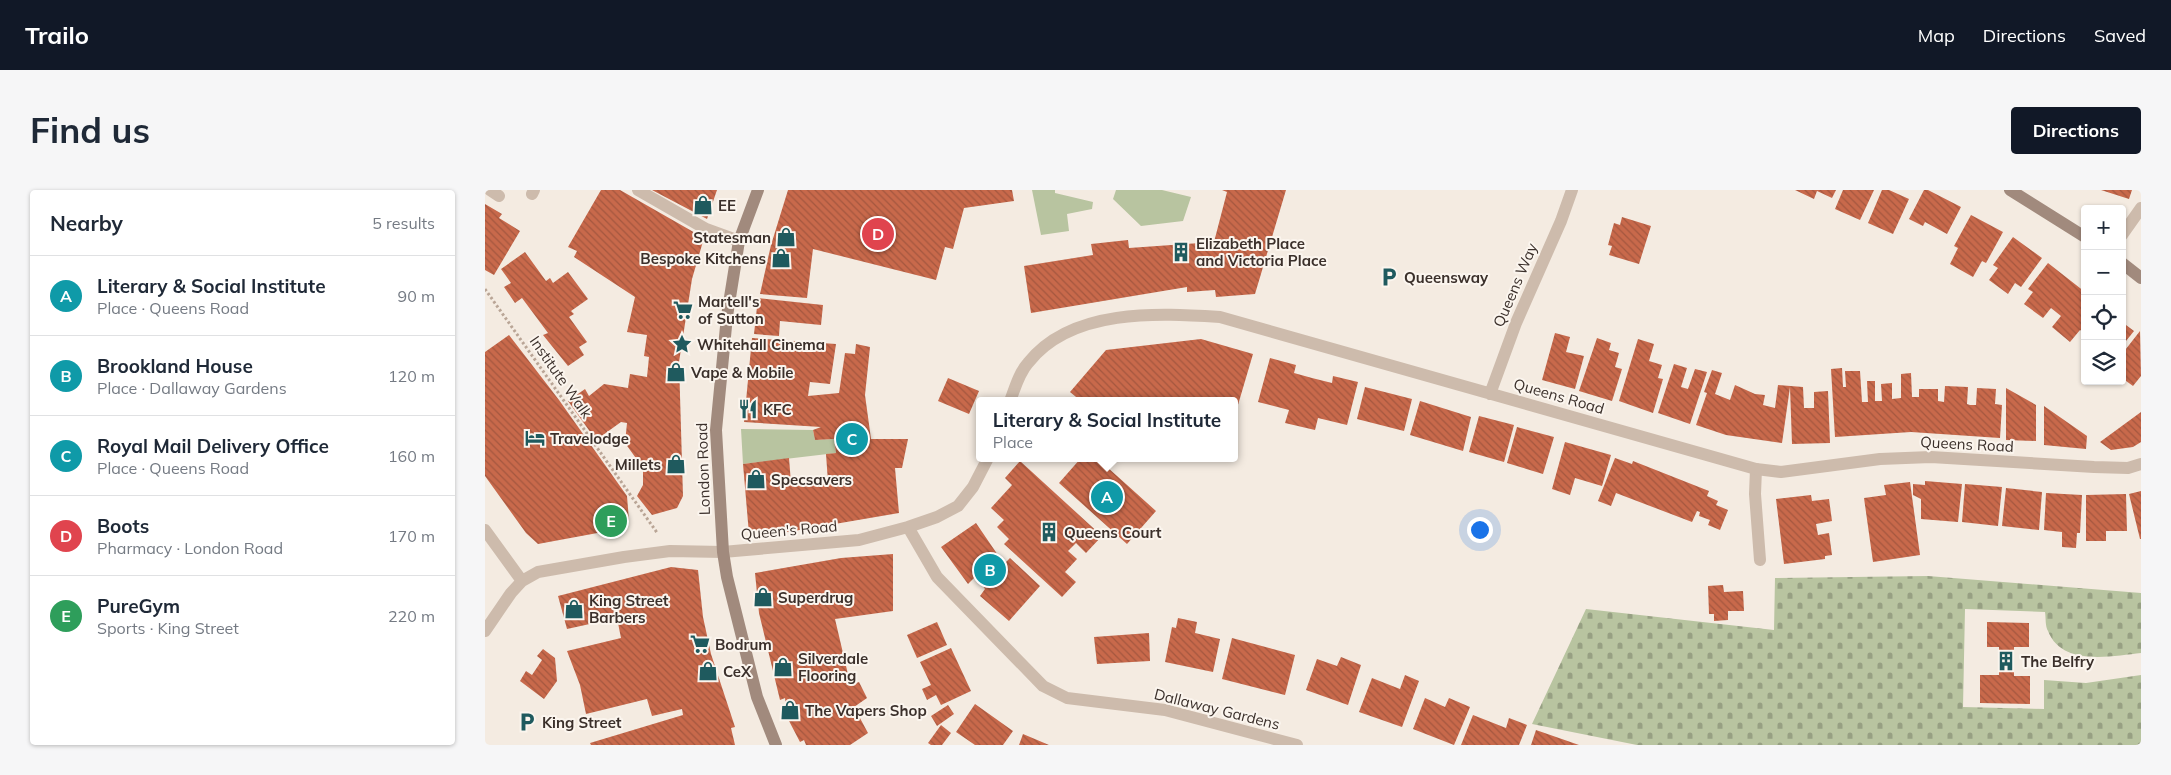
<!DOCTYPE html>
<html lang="en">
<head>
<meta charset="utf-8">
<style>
	body { margin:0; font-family:Mulish,sans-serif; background:#f6f6f7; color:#1f2937 }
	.controls { position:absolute; right:15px; top:15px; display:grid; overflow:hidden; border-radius:5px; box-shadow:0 1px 4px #0004 }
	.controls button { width:45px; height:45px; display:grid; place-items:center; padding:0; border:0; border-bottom:1px solid #e0e1e3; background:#fff; color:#1f2937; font:25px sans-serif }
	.you { position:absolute; left:994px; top:339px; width:18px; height:18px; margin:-12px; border:4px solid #fff; border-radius:50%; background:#1a73e8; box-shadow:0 0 0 8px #1a73e833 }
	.badge { display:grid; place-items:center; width:32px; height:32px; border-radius:50%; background:#111827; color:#fff; font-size:16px; font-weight:700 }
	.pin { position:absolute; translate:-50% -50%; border:2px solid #fff; box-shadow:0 1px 5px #0006 }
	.popup { position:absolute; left:491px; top:207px; width:262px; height:65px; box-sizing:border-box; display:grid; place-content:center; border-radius:5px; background:#fff; filter:drop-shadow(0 1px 4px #0005); font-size:16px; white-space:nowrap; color:#747a83 }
	.popup b { font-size:19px; color:#1f2937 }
	.popup::after { content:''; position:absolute; left:50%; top:100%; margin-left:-10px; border:10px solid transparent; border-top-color:#fff }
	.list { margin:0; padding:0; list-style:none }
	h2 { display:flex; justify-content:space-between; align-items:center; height:65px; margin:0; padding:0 20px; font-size:21px }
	h2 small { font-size:16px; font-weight:400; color:#747a83 }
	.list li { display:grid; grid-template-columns:32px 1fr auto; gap:15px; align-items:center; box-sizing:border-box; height:80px; padding:0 20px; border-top:1px solid #e0e1e3 }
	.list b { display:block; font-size:19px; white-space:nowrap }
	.list p { margin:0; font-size:16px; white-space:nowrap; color:#747a83 }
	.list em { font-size:16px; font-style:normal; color:#747a83 }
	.icon { flex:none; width:28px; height:28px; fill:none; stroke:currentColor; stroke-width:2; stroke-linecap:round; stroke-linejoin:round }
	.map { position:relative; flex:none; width:1656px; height:555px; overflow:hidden; border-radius:5px }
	header { display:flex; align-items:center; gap:30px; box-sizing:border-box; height:70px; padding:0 25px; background:#111827; color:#fff }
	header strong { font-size:24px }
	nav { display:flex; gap:28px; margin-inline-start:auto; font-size:18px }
	.intro { display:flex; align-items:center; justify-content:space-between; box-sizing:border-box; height:120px; padding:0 30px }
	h1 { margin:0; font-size:35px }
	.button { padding:12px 22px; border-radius:5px; background:#111827; color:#fff; font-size:18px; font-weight:700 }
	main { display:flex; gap:30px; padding:0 30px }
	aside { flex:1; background:#fff; border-radius:5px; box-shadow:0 1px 4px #0004 }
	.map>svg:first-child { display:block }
</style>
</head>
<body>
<header>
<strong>Trailo</strong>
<nav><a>Map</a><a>Directions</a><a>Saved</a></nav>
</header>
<div class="intro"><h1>Find us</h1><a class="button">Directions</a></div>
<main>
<aside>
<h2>Nearby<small>5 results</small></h2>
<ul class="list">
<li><span class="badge" style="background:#0f9aa8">A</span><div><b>Literary &amp; Social Institute</b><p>Place · Queens Road</p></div><em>90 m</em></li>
<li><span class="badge" style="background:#0f9aa8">B</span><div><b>Brookland House</b><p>Place · Dallaway Gardens</p></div><em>120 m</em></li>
<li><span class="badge" style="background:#0f9aa8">C</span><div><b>Royal Mail Delivery Office</b><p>Place · Queens Road</p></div><em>160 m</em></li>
<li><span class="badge" style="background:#e0444e">D</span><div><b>Boots</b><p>Pharmacy · London Road</p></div><em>170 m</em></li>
<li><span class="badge" style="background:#2e9e5b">E</span><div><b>PureGym</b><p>Sports · King Street</p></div><em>220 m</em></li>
</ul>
</aside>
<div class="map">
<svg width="1656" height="555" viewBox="0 0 1656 555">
	<defs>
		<pattern id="cemetery-stones" width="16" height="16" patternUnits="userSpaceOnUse" patternTransform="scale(1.25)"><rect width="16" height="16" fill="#b8c4a0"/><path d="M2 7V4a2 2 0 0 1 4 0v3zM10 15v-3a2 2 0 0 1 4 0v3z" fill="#97a083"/></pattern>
		<pattern id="building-back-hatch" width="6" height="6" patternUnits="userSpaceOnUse" patternTransform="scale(1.25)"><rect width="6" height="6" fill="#c8694b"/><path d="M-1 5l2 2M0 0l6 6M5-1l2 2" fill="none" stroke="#a4573f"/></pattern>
	</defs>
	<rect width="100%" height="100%" fill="#f4ebe1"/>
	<path fill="#b8c4a0" d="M547 0H570V3L608 12 607 19 582 24 584 41 556 45Z
		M631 0H677L706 7 698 31 656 36 628 9Z
		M256 239 328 240 330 250 349 249 351 263 258 274Z"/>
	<path fill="url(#cemetery-stones)" d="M1443 386 1656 403V463C1627 466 1577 477 1563 441 1560 436 1561 428 1560 422L1480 419 1478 517 1559 519V490L1601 493 1656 485V555H1152L1047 534 1101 419 1289 440 1290 388Z"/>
	<path fill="url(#building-back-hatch)" d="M116 0H135L219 48 207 89 194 172 198 306 192 318 167 325 152 306 158 295V278L140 253 142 233 136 232 111 250 83 211 100 199 104 206 119 194 143 198 145 184 162 187 164 167 159 166 162 145 142 142 150 107 89 67 92 61 83 57Z
		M167 0H232L222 29Z
		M303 0H527L529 11 479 18 468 59 460 57 451 90 328 59 322 108 275 104 286 55Z
		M801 0 770 104 731 107 730 100 702 102V97L546 123 539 76 608 65 606 54 643 50 644 58 729 52 742 2 737 0Z
		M1310 0H1351L1347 8 1332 1 1329 9Z
		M1358 0H1389L1375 30 1350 19Z
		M1397 0H1404L1424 9 1408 44 1383 33Z
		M1439 0H1443L1476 17 1462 44 1440 32 1438 36 1424 29Z
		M1616 0H1647L1644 9Z
		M0 14 17 24 14 28 35 41 9 85 0 80Z
		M1486 25 1518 42 1501 73 1497 71 1488 87 1465 74 1473 58 1469 56Z
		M1137 27 1166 36 1154 74 1124 65 1127 56 1123 55 1129 33 1135 35Z
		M1528 47 1557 68 1536 97 1530 93 1523 104 1504 90 1513 78 1508 75Z
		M40 62 61 91 65 88 68 93 83 82 103 109 86 121 89 124 84 127 102 152 94 157 99 165 83 176 58 145 63 143 37 108 30 113 19 97 26 93 16 79Z
		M1563 73 1600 102V143L1595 140 1585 152 1567 137 1576 126 1566 118 1558 128 1539 114 1548 102 1543 99Z
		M273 108 338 115 336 135 295 131 294 146 269 144Z
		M1637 132 1649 141 1637 156Z
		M1655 141 1656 186 1648 196 1637 188V164Z
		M1070 143 1085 147 1081 162 1099 166 1090 199 1057 190Z
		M24 145 74 210 142 306 144 331 133 332 134 339 53 354 41 343 0 286V162Z
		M267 148 351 154 345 194 325 192 323 206 354 203 360 163 370 164 371 154 385 157 380 205 386 249H423L417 278H410L414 323 303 342 264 344 258 274 304 268 306 293 343 292 341 264 351 263 349 249 330 250 328 240 336 237 259 232Z
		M1112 148 1126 153 1124 160 1134 163 1130 177 1137 179 1127 211 1094 201Z
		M716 149 768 164 750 225V211H596L585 202 621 160Z
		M1153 149 1169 154 1164 171 1177 175 1173 188 1178 189 1168 223 1134 211Z
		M785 168 811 175 809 183 827 188 847 193 848 186 873 192 862 235 833 228 830 240 800 233 804 220 773 212Z
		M1189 174 1202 178 1196 197 1203 199 1210 179 1222 182 1205 234 1173 223Z
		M1357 178 1358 197H1361L1360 181H1375L1377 212H1383L1382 191H1390V211H1397L1396 194 1407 193V209L1416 208V184L1426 183 1427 207H1434V199H1453V211L1459 212 1460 196 1483 197 1482 214 1485 215H1491L1492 198 1511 199 1510 214 1517 215 1515 248 1426 242 1350 247 1346 179Z
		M1227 180 1237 183 1230 204 1245 210 1250 195 1270 204 1280 205 1278 215 1290 218 1293 195 1318 197 1319 218H1329V202L1343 201 1345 253 1307 254 1305 197 1297 253 1241 245 1211 235 1222 203 1219 202Z
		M463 188 494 201 484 224 453 211Z
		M880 197 927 209 919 241 872 229Z
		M1521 198 1551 215V251L1521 250Z
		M935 211 986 227 978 261 925 245Z
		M1559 216 1602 246 1601 259 1559 255Z
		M1656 222V252L1648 257 1626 260 1615 252Z
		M994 226 1029 235 1019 272 984 262Z
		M1032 237 1069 247 1058 284 1022 273Z
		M1080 252 1126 265 1117 296 1090 288 1085 305 1067 299Z
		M596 268H612L671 321 642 354 574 293Z
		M1130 268 1147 274 1148 271 1224 301 1222 306 1233 311 1231 315 1243 320 1235 340 1223 335 1225 330 1214 326 1215 322 1212 321 1207 332 1131 303 1126 316 1113 311Z
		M535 271 617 346 601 363 591 353 583 361 592 369 580 382 591 392 577 407 519 354 524 349 512 337 519 330 506 318 527 295 520 288Z
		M1440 291 1477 294 1473 332 1436 329V309L1428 305V294L1440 295Z
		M1425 292 1435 365 1388 372 1379 308 1401 305 1399 295Z
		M1480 294 1517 297 1513 336 1477 332Z
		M1521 298 1557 302 1554 340 1517 336Z
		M1656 301V349H1655L1644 304Z
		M1561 303 1597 305 1595 343H1592L1591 358 1577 357V342L1559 340Z
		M1641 304 1642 341H1621V351H1601V305Z
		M1326 305 1327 311 1344 309 1347 331 1331 334 1333 345 1344 343 1347 365 1340 366V369L1299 374 1291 309Z
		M491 333 519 374 525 368 555 396 524 431 495 406 500 399 491 386 483 394 456 357Z
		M408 364V421L350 429 365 493 369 494 374 492 382 508 369 517 383 543 365 555H321L319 550 315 552 303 529 300 508 295 510 274 423 270 383 356 368Z
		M186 377 213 380 218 427 226 464 250 537 246 538 250 555H106L105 553 198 525 197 519 167 526 162 509 101 524 95 495 82 461 136 448 132 428 82 439 73 406Z
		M1238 395 1239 402 1258 401 1259 421H1243V430L1229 431V424H1224L1223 396Z
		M693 428 712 432 710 443 735 449 728 482 680 472 687 437 691 438Z
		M452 432 462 455 432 468 422 445Z
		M1502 432 1544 433V457H1529V486H1545V514L1495 513V485H1514V457H1502Z
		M664 443 665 471 612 474 609 447Z
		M747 448 810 465 800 505 737 489Z
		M466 458 486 501 456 515 451 505 442 510 437 499 446 495 435 472Z
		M58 459 70 468 72 491 59 509 35 491 41 481 47 485 57 470 52 466Z
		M856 467 876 475 863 515 821 500 832 469 852 476Z
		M920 485 934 491 917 537 874 522 887 488 915 499Z
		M940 508 960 517 964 508 985 517 969 555 928 539Z
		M490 514 528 541 518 555H490L471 542Z
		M463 515 469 524 452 536 446 526Z
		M988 525 1021 538 1024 528 1042 535 1034 555H976Z
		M456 535 466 543 457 555H446L443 553Z
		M1051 540 1094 555H1046Z
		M538 544 564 555H534Z"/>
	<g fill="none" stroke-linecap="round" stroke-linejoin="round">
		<path stroke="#b9a596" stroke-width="3" stroke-dasharray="2.5 2.5" stroke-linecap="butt" d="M0 99 173 344"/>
		<path stroke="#cdbbac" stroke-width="12" d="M5 0 14 6
			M153 0 221 39 254 51
			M47 4 49 0
			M1271 279 1270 304 1275 370"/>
		<path stroke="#cdbbac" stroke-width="12" d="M1637 45 1656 18
			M1005 204 1031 133 1076 31 1087 0
			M525 211C530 198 534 183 543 173 586 118 673 123 735 127L1271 279 1296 282 1395 269 1446 267 1609 277 1643 278 1656 274
			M423 337 452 387 558 496 582 508 680 520 812 555
			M0 340 37 391
			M0 441 26 403 37 391 53 382 139 367 185 361 238 362 374 350 423 337 452 327 473 316 488 297 503 268"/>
		<path stroke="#a18a7d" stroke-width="12" d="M273 0 254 51 242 126 231 240 238 362 242 387 272 507 291 555
			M1525 0 1600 47
			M1637 73 1656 88"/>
	</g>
	<defs>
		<symbol id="shop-bare" viewBox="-9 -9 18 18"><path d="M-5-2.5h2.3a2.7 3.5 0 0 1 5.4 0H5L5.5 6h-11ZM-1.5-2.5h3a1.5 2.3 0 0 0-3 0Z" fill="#1f5a5e" stroke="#fbf5ee" stroke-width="2.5" paint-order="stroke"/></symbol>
		<symbol id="building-bare" viewBox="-9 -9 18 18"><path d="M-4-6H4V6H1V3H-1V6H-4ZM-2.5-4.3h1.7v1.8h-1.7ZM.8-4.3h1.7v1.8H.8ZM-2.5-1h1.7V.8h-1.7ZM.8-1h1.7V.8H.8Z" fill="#1f5a5e" stroke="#fbf5ee" stroke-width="2.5" paint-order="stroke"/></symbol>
		<symbol id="parking-bare" viewBox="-9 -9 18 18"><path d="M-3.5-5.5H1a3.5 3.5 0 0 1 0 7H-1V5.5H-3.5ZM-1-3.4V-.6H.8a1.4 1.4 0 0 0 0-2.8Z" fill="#1f5a5e" stroke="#fbf5ee" stroke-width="2.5" paint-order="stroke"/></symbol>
		<symbol id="supermarket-bare" viewBox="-9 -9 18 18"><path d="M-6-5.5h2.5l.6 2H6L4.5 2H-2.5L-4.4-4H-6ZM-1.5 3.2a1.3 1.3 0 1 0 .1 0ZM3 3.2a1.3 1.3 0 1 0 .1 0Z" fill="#1f5a5e" stroke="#fbf5ee" stroke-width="2.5" paint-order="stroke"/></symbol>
		<symbol id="sight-bare" viewBox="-9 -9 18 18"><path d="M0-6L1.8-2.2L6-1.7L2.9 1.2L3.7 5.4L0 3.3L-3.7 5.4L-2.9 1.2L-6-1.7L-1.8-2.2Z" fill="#1f5a5e" stroke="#fbf5ee" stroke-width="2.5" paint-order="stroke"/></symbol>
		<symbol id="restaurant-bare" viewBox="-9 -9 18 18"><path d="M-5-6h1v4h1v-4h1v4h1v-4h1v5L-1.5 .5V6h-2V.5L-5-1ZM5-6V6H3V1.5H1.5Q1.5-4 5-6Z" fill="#1f5a5e" stroke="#fbf5ee" stroke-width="2.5" paint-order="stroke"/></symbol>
		<symbol id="hotel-bare" viewBox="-9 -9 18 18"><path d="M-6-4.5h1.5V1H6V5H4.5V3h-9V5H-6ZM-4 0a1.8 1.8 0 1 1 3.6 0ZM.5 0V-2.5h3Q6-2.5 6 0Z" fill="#1f5a5e" stroke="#fbf5ee" stroke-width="2.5" paint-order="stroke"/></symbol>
	</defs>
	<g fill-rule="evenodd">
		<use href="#shop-bare" x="204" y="1" width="28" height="28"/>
		<use href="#shop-bare" x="287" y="33" width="28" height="28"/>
		<use href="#building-bare" x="682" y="48" width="28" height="28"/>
		<use href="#shop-bare" x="282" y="54" width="28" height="28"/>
		<use href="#parking-bare" x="890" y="73" width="28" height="28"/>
		<use href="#supermarket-bare" x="184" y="106" width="28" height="28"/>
		<use href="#sight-bare" x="183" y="140" width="28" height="28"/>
		<use href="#shop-bare" x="177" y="168" width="28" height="28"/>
		<use href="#restaurant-bare" x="249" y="205" width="28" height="28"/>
		<use href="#hotel-bare" x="36" y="234" width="28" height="28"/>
		<use href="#shop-bare" x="177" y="260" width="28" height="28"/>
		<use href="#shop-bare" x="257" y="275" width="28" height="28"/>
		<use href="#building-bare" x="550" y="328" width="28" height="28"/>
		<use href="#shop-bare" x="264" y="393" width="28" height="28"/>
		<use href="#shop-bare" x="75" y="405" width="28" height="28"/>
		<use href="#supermarket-bare" x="201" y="440" width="28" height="28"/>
		<use href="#building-bare" x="1507" y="457" width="28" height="28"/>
		<use href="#shop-bare" x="284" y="463" width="28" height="28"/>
		<use href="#shop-bare" x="209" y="467" width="28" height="28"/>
		<use href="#shop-bare" x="291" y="506" width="28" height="28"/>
		<use href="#parking-bare" x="28" y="518" width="28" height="28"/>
	</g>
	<g text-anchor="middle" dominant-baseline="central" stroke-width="4" stroke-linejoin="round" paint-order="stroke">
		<g font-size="15" font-weight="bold" fill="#3b302b" stroke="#fbf5ee" text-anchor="start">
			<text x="233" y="15">EE</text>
			<text x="286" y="47" text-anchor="end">Statesman</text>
			<text x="711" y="53">Elizabeth Place<tspan x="711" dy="17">and Victoria Place</tspan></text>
			<text x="281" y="68" text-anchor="end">Bespoke Kitchens</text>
			<text x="919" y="87">Queensway</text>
			<text x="213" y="111">Martell's<tspan x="213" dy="17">of Sutton</tspan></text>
			<text x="212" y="154">Whitehall Cinema</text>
			<text x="206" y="182">Vape &amp; Mobile</text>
			<text x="278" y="219">KFC</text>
			<text x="65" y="248">Travelodge</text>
			<text x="176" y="274" text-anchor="end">Millets</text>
			<text x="286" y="289">Specsavers</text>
			<text x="579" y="342">Queens Court</text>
			<text x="293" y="407">Superdrug</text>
			<text x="104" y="410">King Street<tspan x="104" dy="17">Barbers</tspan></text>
			<text x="230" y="454">Bodrum</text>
			<text x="313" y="468">Silverdale<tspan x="313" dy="17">Flooring</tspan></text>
			<text x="1536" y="471">The Belfry</text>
			<text x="238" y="481">CeX</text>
			<text x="320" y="520">The Vapers Shop</text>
			<text x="57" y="532">King Street</text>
		</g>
		<g font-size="15" fill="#3b302b" stroke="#fbf5ee">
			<text transform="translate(1030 95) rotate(-67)">Queens Way</text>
			<text transform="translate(76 187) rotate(55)">Institute Walk</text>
			<text transform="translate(1074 206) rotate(16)">Queens Road</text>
			<text transform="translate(1482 254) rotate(3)">Queens Road</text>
			<text transform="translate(218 279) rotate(-92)">London Road</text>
			<text transform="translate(304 340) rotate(-5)">Queen's Road</text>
			<text transform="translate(732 519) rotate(14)">Dallaway Gardens</text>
		</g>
	</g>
</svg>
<div class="controls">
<button>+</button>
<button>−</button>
<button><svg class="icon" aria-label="locate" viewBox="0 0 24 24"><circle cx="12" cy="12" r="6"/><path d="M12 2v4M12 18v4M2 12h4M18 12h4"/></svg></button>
<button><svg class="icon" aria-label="layers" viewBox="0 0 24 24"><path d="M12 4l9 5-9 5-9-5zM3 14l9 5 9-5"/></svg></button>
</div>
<div class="you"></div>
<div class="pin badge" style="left:622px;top:307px;background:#0f9aa8">A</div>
<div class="popup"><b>Literary &amp; Social Institute</b>Place</div>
<div class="pin badge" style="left:505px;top:380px;background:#0f9aa8">B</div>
<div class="pin badge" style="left:367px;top:249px;background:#0f9aa8">C</div>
<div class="pin badge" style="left:393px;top:44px;background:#e0444e">D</div>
<div class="pin badge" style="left:126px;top:331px;background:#2e9e5b">E</div>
</div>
</main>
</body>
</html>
